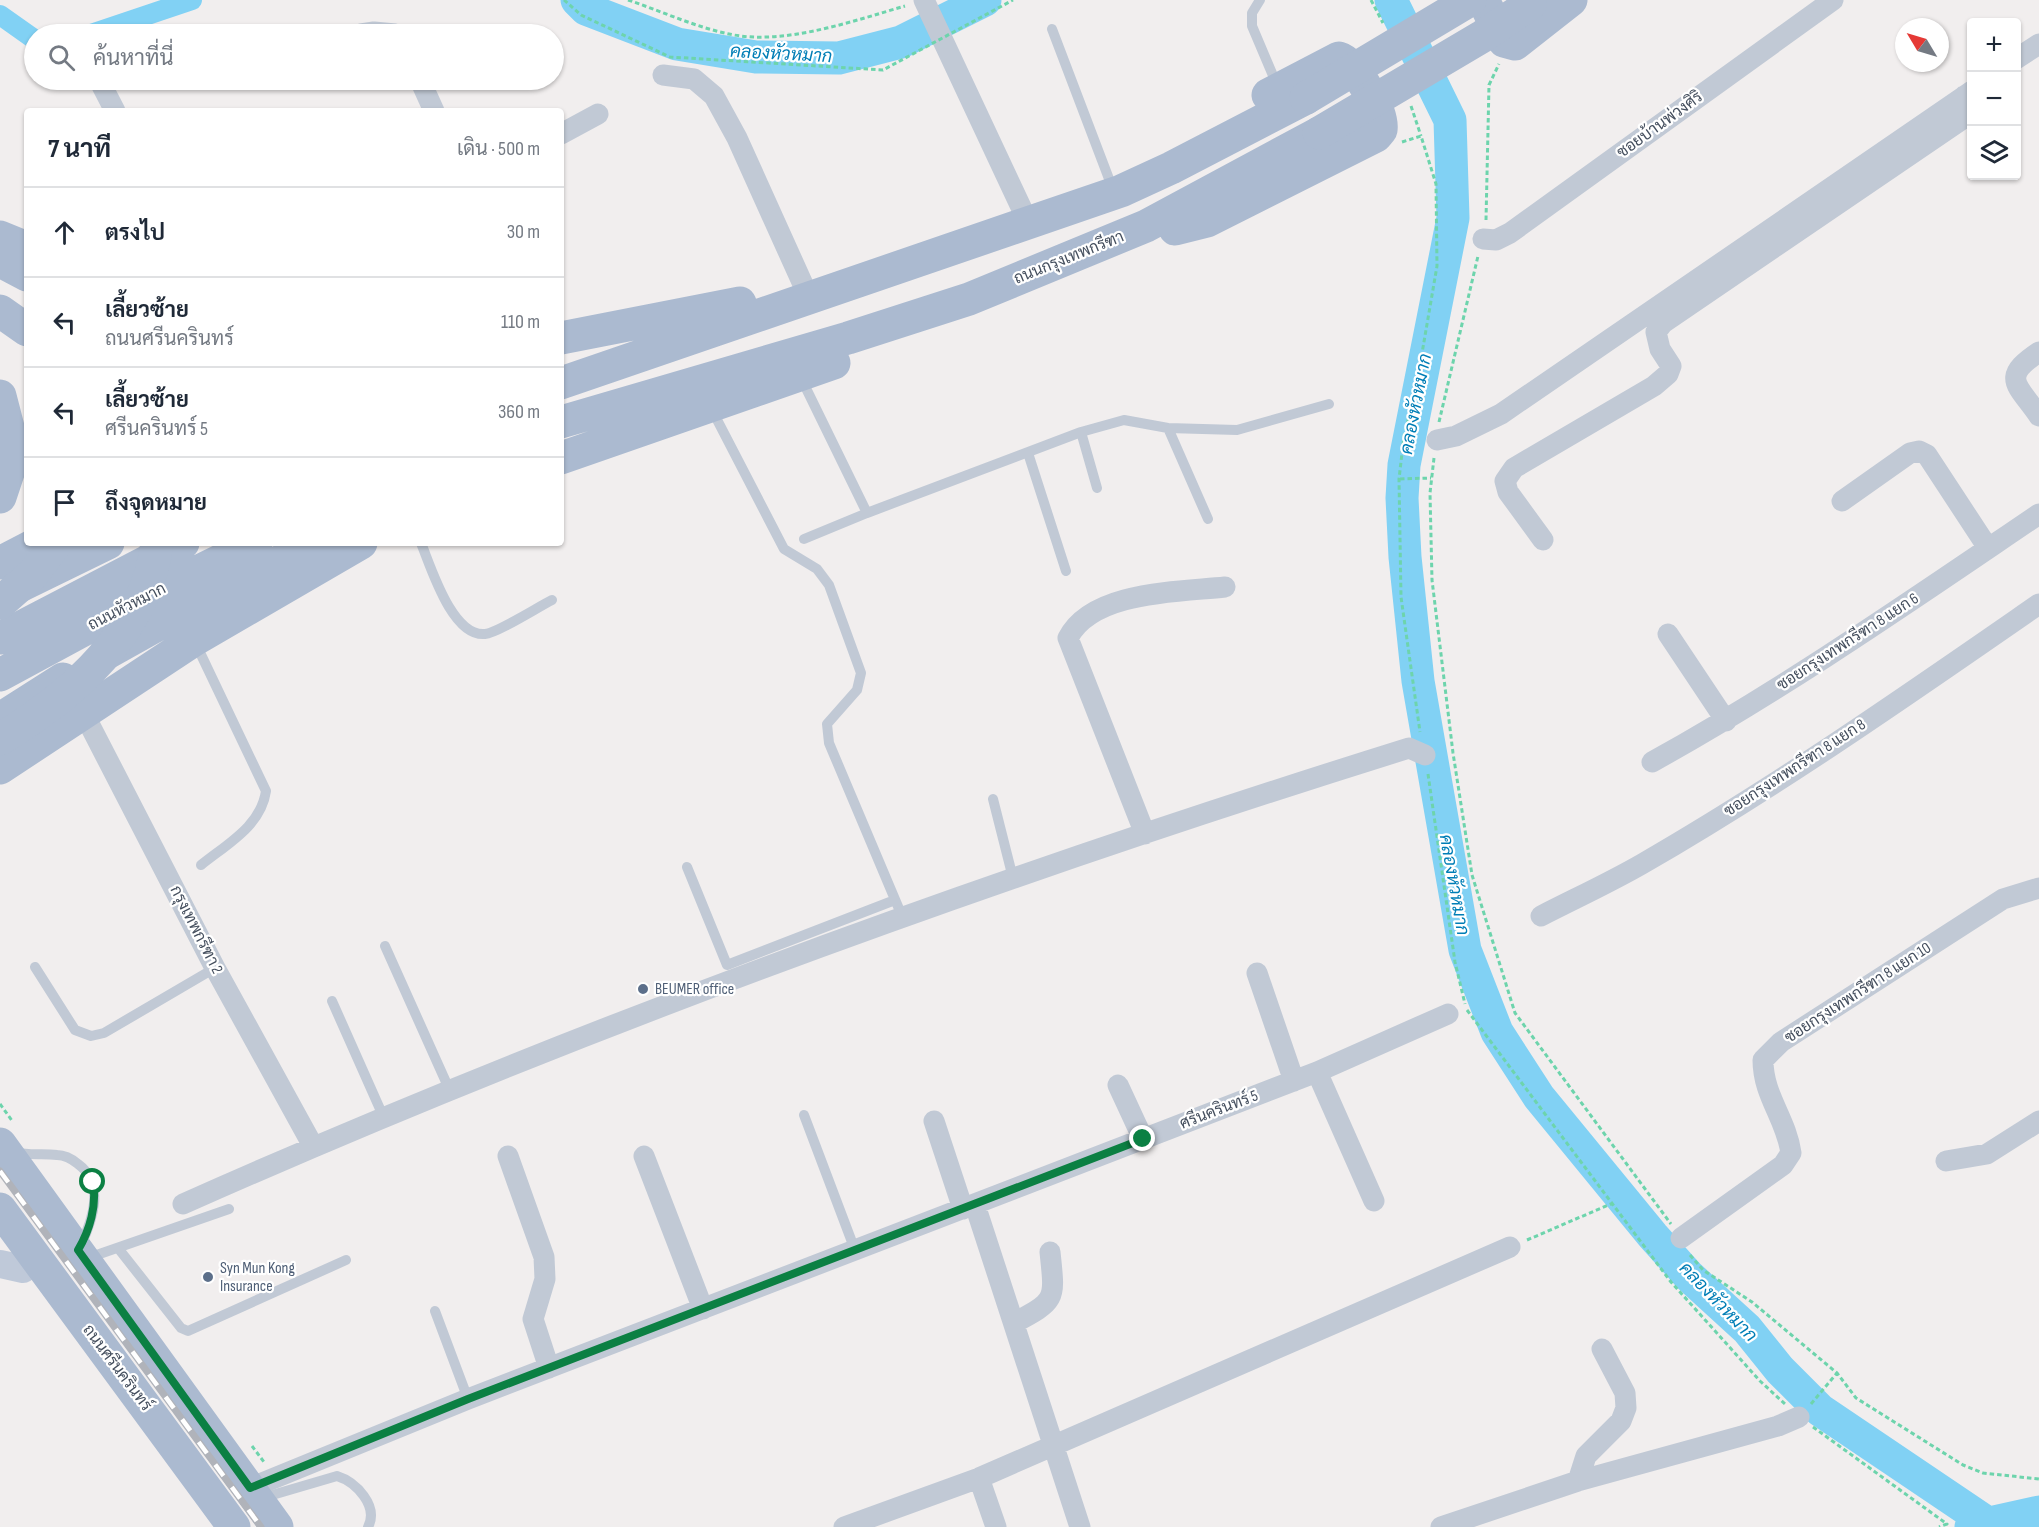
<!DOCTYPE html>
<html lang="th">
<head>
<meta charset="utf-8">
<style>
	body { margin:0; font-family:"Sofia Sans Condensed",Sarabun,sans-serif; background:#f6f6f7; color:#1f2937 }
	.controls { position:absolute; right:18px; top:18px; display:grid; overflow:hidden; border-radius:6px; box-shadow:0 2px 4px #0004 }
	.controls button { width:54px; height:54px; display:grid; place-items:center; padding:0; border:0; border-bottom:2px solid #e0e1e3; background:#fff; color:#1f2937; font:30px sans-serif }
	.compass { position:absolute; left:1895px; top:18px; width:54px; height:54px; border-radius:50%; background:#fff; box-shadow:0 2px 4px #0004; rotate:308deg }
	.stop { position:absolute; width:18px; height:18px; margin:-14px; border:4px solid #0b8043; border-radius:50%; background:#fff }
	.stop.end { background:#0b8043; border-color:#fff; box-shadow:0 2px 6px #0008 }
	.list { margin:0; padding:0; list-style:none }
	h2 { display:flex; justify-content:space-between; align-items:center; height:78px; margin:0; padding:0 24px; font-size:26px }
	h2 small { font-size:20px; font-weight:400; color:#747a83 }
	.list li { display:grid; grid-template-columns:39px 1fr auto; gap:18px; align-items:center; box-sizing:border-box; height:90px; padding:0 24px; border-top:2px solid #e0e1e3 }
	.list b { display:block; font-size:22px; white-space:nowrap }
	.list p { margin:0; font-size:20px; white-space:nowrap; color:#747a83 }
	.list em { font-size:20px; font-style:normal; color:#747a83 }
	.icon { flex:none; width:33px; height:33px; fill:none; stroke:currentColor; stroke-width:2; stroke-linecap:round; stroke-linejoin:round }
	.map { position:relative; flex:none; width:2039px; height:1527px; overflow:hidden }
	.search { position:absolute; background:#fff; box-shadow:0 2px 4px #0004; left:24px; top:24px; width:540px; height:66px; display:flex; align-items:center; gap:15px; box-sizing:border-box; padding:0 21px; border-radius:33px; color:#747a83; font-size:22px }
	.panel { position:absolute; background:#fff; box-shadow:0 2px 4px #0004; left:24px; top:108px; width:540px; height:438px; border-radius:6px }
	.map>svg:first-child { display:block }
</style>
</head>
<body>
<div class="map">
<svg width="2039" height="1527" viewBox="0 0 2039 1527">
	<rect width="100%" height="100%" fill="#f1eeee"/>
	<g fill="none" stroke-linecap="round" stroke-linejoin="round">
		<path stroke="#81d1f4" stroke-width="20" d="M0 15 34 39
			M91 34 192 0"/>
		<path stroke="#81d1f4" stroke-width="33" d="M577 0 586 9 677 44 756 57 839 58 901 42 985 0
			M1391 0 1450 120 1453 218 1404 465 1402 498 1405 557 1418 681 1465 950 1497 1032 1539 1097 1653 1236 1689 1276 1747 1329 1780 1370 1820 1410 1986 1522
			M1971 1527 2039 1512"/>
		<path stroke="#6dd4ac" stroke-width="3" stroke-dasharray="4.5 3" stroke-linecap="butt" d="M628 0C661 11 695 27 729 34 783 46 853 21 905 6
			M1371 0 1383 23
			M1411 106 1421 136
			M1402 142 1421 136 1436 184 1437 266 1415 394 1404 436 1399 479 1401 597 1420 732
			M1486 220 1489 85 1499 64
			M1439 422 1478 256
			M1434 458 1430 493 1432 580 1453 753 1472 875 1515 1013 1671 1224
			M1400 479 1431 478
			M1428 774 1455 962 1465 1004
			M1467 1010 1671 1282 1760 1381 1785 1404
			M0 1104 13 1122
			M1527 1240 1613 1203
			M1690 1255 1703 1270 1752 1302 1837 1373 1856 1398 1963 1465 1983 1473 2039 1479
			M1811 1404 1837 1373
			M1813 1427 1947 1524 1939 1527
			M252 1446 264 1462"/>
		<path stroke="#c1c9d5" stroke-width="10" d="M1260 0 1252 13V26L1277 85
			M1052 29 1114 192
			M801 378 867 513
			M712 410 784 549 817 569 829 585 861 673 857 690 827 724 829 743 902 916
			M1168 428 1208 519
			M1081 432 1097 488
			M1028 453 1066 571
			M804 539 867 513 1081 432 1124 420 1168 428 1237 430 1329 404
			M421 543C431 567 452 637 485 634 497 633 538 607 552 600
			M195 642 266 791C261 826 227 844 201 865
			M993 799 1013 878
			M687 867 727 965 895 900
			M385 946 450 1091
			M35 967 75 1030 91 1036 104 1033 215 968
			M332 1001 384 1118
			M804 1115 855 1250
			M15 1152C30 1156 42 1153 57 1155 65 1155 72 1159 78 1164 105 1184 93 1219 81 1245
			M118 1248 181 1328 188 1331 346 1260
			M88 1258 229 1209
			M435 1311 468 1399
			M262 1498 337 1476C356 1482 379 1506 368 1527"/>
		<path stroke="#c1c9d5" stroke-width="21" d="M924 0 1028 222
			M361 34 374 32 395 34
			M2016 59 2039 44
			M663 75 694 79 714 96 737 138 806 291
			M99 80 115 111
			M420 80 434 111
			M561 134 598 114
			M1483 239 1496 240 1510 233 1833 0
			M2039 352C2000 378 2017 384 2039 416
			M1437 440 1456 436 1501 414 1972 91
			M1842 501 1910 453 1919 451 1927 455 1988 548
			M1543 540 1508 492 1505 481 1514 468 1654 386 1668 374 1671 366 1660 349 1656 332 1663 323 1961 120 1966 112 1964 96
			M1668 634 1726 721
			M83 712 215 968 313 1146
			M1652 762C1787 687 1912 600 2039 514
			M1145 834 1068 638C1092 591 1178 592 1225 587
			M1541 916C1574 899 1609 883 1642 864 1779 785 1909 694 2039 604
			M1257 973 1294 1081
			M1317 1072 1374 1201
			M1118 1085 1143 1139
			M934 1121 963 1209
			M508 1156 544 1257 545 1279 533 1319 549 1368
			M644 1156 703 1309
			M1946 1161 1987 1154 2039 1121
			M183 1204C581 1027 993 878 1409 748L1425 755
			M975 1205 1080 1527
			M1681 1238 1783 1165 1791 1153C1786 1118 1763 1096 1763 1060L1781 1042 2003 899 2039 888
			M1014 1323C1057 1300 1055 1300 1050 1252
			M979 1478 996 1527
			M1578 1481 1586 1456 1621 1421 1626 1408 1625 1393 1602 1349
			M250 1488 468 1399 1317 1072 1448 1014
			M844 1527 979 1478 1510 1247
			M1441 1527 1578 1481 1778 1426 1799 1417"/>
		<path stroke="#bfc9d9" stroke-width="28" d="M0 1264 23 1269"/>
		<path stroke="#abbad0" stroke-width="33" d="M1483 0 1504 41 1515 44 1571 0
			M1175 229 1207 221 1376 136 1381 130C1384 113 1356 63 1339 58L1268 95
			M0 237 27 248
			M0 261 27 275
			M0 311 27 330
			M561 338 740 303
			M561 383 1121 191 1171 168 1306 98
			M0 396 8 427 9 470 0 497
			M561 422 848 338 969 299 1146 226 1319 133
			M561 458 834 363
			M0 563 38 543
			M20 586 108 543
			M0 638 183 543
			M105 654 223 588 319 543
			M0 675 124 608 256 543
			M0 719 63 679
			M0 768 194 640 361 543
			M0 1144 277 1527
			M0 1209 234 1527"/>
		<defs>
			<path id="rail" d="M0 1171 261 1527"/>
		</defs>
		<use href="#rail" stroke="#b0b3ba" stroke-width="7"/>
		<use href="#rail" stroke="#fff" stroke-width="4.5" stroke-dasharray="14" stroke-linecap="butt"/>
		<path stroke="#6dd4ac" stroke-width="3" stroke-dasharray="4.5 3" stroke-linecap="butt" d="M564 0 581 15 670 57 883 70 1013 0"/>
		<path stroke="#abbad0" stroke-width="33" d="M1306 98 1470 0
			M1319 133 1483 36 1530 4
			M0 603 33 574 56 543
			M0 739C72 696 146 632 157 543"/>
	</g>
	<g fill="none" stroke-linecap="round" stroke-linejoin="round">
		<path stroke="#0b8043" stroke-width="8" d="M93 1182C97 1205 90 1230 78 1250L250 1488 468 1399 1143 1139"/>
	</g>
	<g fill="#5c6f8a" stroke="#fff" stroke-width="2">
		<circle cx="643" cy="989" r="6"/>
		<circle cx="208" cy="1277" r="6"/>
	</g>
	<g text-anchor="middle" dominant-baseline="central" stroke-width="4.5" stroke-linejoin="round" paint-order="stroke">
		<g font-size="16" fill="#454f5e" stroke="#fff">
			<text transform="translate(1660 125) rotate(-36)">ซอยบ้านพ่วงศิริ</text>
			<text transform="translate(1069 258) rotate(-22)">ถนนกรุงเทพกรีฑา</text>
			<text transform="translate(127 607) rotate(-27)">ถนนหัวหมาก</text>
			<text transform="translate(1848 642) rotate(-33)">ซอยกรุงเทพกรีฑา 8 แยก 6</text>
			<text transform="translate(1795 768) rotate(-33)">ซอยกรุงเทพกรีฑา 8 แยก 8</text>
			<text transform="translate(196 930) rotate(63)">กรุงเทพกรีฑา 2</text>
			<text transform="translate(1858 993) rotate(-33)">ซอยกรุงเทพกรีฑา 8 แยก 10</text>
			<text transform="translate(1219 1110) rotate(-21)">ศรีนครินทร์ 5</text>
			<text transform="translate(117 1368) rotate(53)">ถนนศรีนครินทร์</text>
		</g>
		<g font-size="16" fill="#4e5e75" stroke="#fff" text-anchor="start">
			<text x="655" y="989">BEUMER office</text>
			<text x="220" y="1268">Syn Mun Kong<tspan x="220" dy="18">Insurance</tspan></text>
		</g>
		<g font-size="18" font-style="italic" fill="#007eb6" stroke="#fff">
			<text transform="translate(781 54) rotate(3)">คลองหัวหมาก</text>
			<text transform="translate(1416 404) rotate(-79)">คลองหัวหมาก</text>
			<text transform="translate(1454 885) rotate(80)">คลองหัวหมาก</text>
			<text transform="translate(1718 1302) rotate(46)">คลองหัวหมาก</text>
		</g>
	</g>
</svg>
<div class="controls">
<button>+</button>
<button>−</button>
<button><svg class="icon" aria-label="layers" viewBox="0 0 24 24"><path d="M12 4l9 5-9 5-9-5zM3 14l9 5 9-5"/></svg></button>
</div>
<svg class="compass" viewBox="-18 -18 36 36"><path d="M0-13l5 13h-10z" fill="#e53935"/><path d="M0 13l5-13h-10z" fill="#747a83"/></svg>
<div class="stop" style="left:93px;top:1182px"></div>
<div class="stop end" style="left:1143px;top:1139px"></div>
<div class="search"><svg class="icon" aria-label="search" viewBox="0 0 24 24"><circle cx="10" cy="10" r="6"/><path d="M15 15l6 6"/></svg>ค้นหาที่นี่</div>
<section class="panel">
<h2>7 นาที<small>เดิน · 500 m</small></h2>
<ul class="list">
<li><svg class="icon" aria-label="ahead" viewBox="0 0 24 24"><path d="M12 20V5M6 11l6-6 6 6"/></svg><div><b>ตรงไป</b></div><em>30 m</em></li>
<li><svg class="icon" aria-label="left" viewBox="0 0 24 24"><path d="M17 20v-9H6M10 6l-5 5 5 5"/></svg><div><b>เลี้ยวซ้าย</b><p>ถนนศรีนครินทร์</p></div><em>110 m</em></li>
<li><svg class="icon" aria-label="left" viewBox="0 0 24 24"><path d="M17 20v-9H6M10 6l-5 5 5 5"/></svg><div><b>เลี้ยวซ้าย</b><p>ศรีนครินทร์ 5</p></div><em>360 m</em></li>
<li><svg class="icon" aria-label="arrive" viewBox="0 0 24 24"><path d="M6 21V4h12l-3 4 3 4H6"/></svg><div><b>ถึงจุดหมาย</b></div></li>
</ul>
</section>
</div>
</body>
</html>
